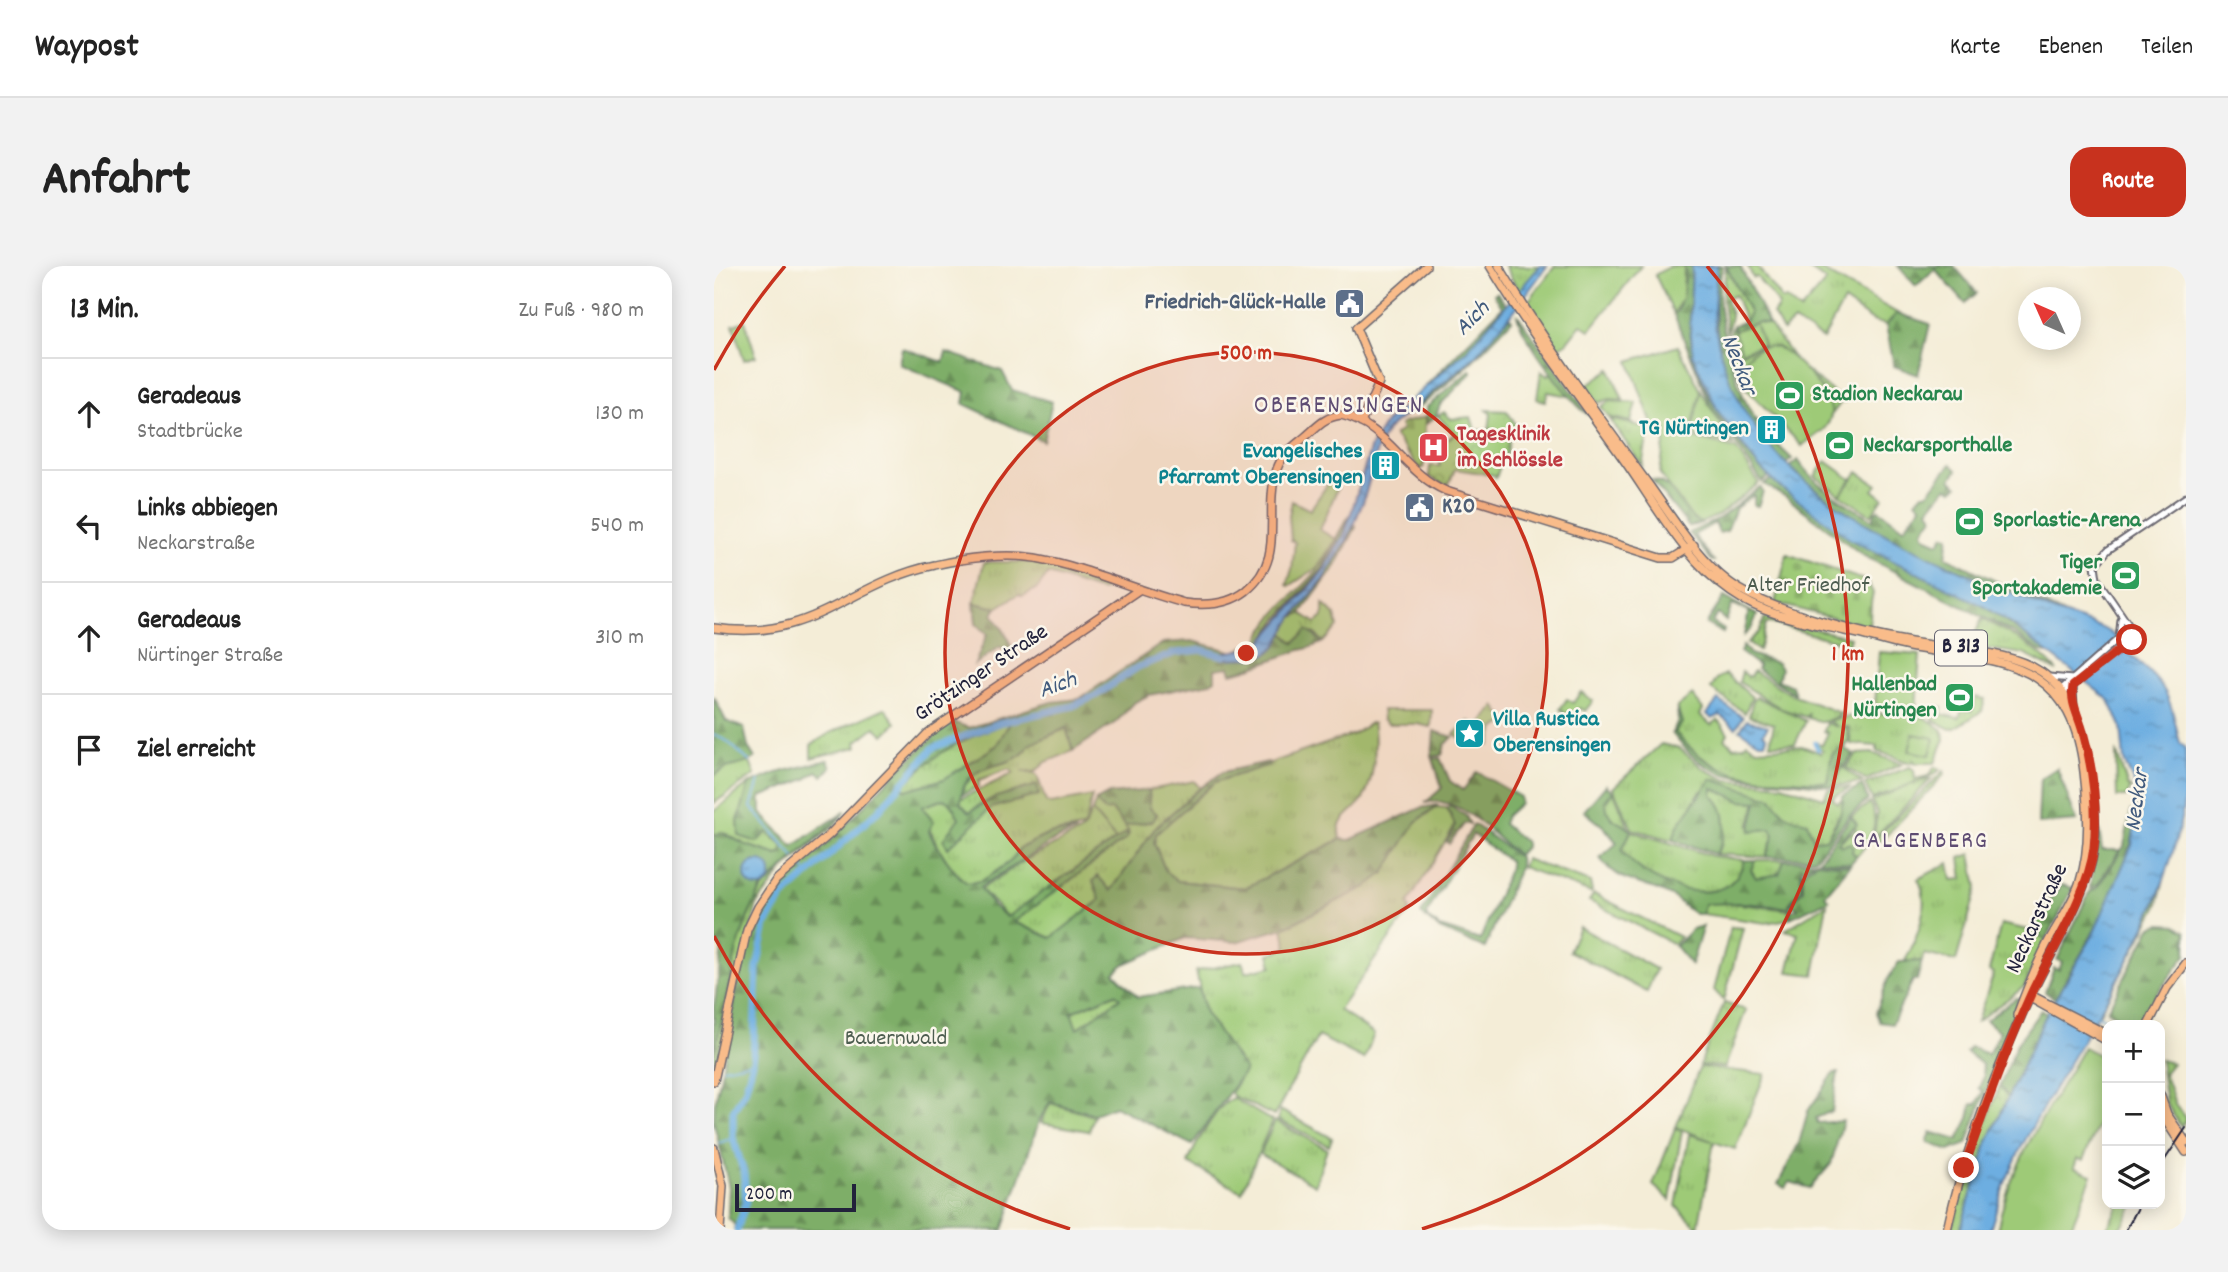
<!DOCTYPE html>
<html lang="de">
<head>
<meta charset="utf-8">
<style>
	body { margin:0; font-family:Dekko,sans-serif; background:#f2f2f2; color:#222 }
	.controls { position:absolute; right:21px; bottom:21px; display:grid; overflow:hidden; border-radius:14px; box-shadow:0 4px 18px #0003 }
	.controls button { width:63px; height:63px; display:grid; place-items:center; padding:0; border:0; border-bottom:2px solid #e0e0e0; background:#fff; color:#222; font:35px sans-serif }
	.compass { position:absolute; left:1304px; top:21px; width:63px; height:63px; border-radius:50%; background:#fff; box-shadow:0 4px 18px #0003; rotate:315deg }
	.scale { position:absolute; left:21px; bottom:18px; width:121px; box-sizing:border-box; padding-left:7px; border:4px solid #22223b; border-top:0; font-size:19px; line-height:24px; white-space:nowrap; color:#22223b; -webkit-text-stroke:5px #fbf7ec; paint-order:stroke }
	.stop { position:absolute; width:21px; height:21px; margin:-16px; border:5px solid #c8321e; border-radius:50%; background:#fff }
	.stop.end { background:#c8321e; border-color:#fff; box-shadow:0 2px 7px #0008 }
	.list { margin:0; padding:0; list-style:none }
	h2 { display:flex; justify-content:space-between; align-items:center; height:91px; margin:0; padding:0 28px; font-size:30px }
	h2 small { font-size:23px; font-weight:400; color:#767676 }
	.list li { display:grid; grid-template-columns:46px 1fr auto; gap:21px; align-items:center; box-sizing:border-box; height:112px; padding:0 28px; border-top:2px solid #e0e0e0 }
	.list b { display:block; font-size:26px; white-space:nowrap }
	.list p { margin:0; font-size:23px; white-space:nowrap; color:#767676 }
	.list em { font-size:23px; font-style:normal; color:#767676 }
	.icon { flex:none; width:38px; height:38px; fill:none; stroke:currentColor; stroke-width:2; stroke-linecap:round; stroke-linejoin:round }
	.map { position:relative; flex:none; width:1472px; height:964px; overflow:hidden; border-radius:21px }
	header { display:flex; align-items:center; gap:42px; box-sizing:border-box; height:98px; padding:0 35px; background:#fff; border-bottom:2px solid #e0e0e0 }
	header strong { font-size:33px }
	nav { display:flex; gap:38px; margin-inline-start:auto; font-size:24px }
	.intro { display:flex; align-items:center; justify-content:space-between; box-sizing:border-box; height:168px; padding:0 42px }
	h1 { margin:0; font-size:49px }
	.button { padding:18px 32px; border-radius:21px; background:#c8321e; color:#fff; font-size:24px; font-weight:700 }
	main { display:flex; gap:42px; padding:0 42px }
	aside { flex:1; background:#fff; border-radius:21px; box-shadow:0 4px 18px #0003 }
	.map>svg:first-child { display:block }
</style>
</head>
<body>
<header>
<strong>Waypost</strong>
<nav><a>Karte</a><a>Ebenen</a><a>Teilen</a></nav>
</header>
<div class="intro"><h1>Anfahrt</h1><a class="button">Route</a></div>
<main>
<aside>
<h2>13 Min.<small>Zu Fuß · 980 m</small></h2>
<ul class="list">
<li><svg class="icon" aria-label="ahead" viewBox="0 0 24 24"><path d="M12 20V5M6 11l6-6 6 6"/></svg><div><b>Geradeaus</b><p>Stadtbrücke</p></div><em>130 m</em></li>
<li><svg class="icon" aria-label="left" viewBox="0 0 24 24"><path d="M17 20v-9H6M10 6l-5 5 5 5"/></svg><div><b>Links abbiegen</b><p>Neckarstraße</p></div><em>540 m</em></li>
<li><svg class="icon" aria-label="ahead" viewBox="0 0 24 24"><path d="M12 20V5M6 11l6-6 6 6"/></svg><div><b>Geradeaus</b><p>Nürtinger Straße</p></div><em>310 m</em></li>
<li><svg class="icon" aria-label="arrive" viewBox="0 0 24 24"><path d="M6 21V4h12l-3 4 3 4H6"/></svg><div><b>Ziel erreicht</b></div></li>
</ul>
</aside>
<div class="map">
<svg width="1472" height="964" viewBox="0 0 1472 964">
	<defs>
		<pattern id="grass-tufts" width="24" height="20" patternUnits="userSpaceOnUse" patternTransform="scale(1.75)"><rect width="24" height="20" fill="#9eca77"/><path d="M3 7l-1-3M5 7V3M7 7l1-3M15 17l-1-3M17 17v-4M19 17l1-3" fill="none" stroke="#88ad68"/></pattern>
		<pattern id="forest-firs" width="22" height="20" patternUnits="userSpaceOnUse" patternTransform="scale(1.75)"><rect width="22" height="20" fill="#7eae68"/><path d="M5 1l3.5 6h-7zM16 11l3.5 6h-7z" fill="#678d57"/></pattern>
		<pattern id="cemetery-stones" width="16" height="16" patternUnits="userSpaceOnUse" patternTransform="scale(1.75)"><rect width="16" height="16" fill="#9eca77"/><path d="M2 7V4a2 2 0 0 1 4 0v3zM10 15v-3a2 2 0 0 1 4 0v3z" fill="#88ad68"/></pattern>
		<pattern id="park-crowns" width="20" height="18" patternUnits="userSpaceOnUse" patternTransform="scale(1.75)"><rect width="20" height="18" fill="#9eca77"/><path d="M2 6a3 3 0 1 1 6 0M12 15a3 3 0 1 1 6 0" fill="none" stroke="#88ad68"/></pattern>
		<pattern id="water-ripples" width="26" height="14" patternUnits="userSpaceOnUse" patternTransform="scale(1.75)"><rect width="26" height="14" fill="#6daee1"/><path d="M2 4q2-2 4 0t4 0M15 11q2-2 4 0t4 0" fill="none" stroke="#598db8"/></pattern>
	</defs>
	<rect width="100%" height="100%" fill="#fbf7ec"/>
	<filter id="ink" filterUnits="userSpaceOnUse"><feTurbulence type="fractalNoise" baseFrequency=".0143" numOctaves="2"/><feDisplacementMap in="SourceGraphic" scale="14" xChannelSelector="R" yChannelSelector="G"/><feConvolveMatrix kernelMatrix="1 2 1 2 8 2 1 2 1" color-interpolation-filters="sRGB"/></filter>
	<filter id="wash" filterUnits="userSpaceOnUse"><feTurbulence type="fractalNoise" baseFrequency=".00686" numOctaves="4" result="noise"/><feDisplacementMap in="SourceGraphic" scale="28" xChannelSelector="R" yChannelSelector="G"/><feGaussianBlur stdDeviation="1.57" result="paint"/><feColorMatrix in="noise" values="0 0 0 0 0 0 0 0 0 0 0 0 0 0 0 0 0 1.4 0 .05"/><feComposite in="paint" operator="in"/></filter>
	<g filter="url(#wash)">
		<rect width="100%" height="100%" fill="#f4edd7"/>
		<path fill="url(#grass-tufts)" stroke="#607659" stroke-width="2" d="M791 0H826L805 26Z
			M1012 0 1036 47 1031 55 1021 29 1012 33 1017 49 1013 68 1009 33Z
			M1034 0H1043L1068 34 1072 33 1086 45 1112 15 1091 0H1100L1183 47 1172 59 1159 55 1130 35 1109 73 1080 55 1069 65 1059 48 1065 39 1043 11 1039 12Z
			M1045 56 1055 58 1083 97 1131 136 1128 135 1118 148 1112 127 1064 81C1042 79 1028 89 1026 112 1019 98 1011 74 1019 60L1028 87 1049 79 1041 57Z
			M827 105 833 110 839 106V110L855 130 834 126 831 135 823 133Z
			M987 125 1019 179 977 169Z
			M896 135 922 137 917 156 895 151 887 141Z
			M896 153 935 162 928 200Z
			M1144 206 1163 219 1159 224 1169 232 1157 249 1126 229Z
			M637 249 608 303 563 353 547 377 538 384 518 387 534 379H543C556 342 587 328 607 299 617 286 627 256 637 249Z
			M270 296H321L399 320 387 325 334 308 323 323 309 330 305 328 283 342 260 337Z
			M609 338 621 349 624 361 609 376 600 367 580 377 569 367 579 351 587 347 602 357 609 351Z
			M1051 352 1136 371 1134 378 1056 357 1052 358 1045 385 1033 377 1045 366Z
			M1268 353C1296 367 1322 381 1343 405L1310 388 1254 380Z
			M1040 405 1078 429 1129 448 1110 456 1094 452 1095 447 1092 451 1068 443 1025 416 1028 406 1035 411Z
			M1012 408 1038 431 1031 447 997 423 1003 413Z
			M867 426 879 435 871 445 866 442 858 452 846 443 853 433 859 437Z
			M978 429 989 443 986 449 997 459 1004 454 1014 467 1011 473 1020 481 1030 480 1033 476 1043 483 1088 480 1107 487 1109 484 1103 481V477L1108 479 1114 467 1110 465 1113 457 1124 461 1115 455C1131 449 1181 445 1200 448 1211 450 1221 458 1229 464L1230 475 1221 497H1202L1199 494V497C1188 496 1176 488 1164 486L1162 480 1137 478 1135 461H1127L1133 462 1135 476 1118 488 1113 516C1050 512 1005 520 961 466L968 457 963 441Z
			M1043 431 1092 455 1081 478H1056L1060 458 1035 450 1039 434Z
			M1261 431 1271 433 1268 445 1241 462 1236 463 1219 454 1221 450 1218 448 1215 451 1222 440 1228 441 1227 448 1245 452 1248 443 1258 445Z
			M781 440 793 456 781 462 776 479H755L740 468 755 455 765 460Z
			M171 442 182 457 170 469 161 461 142 476 143 481 97 492V479L116 467Z
			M668 444H718L717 461 703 458H675L669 453Z
			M298 455 282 480 230 513 192 524 188 520C226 482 249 473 298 455Z
			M656 457H659L660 461C662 484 660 512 649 533 640 546 618 555 627 573L531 622 464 615 452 606 440 577 442 568 501 516 640 468Z
			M352 462 359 485 332 496 321 506 308 505 323 509 332 536 337 538 378 530 372 557 368 562 335 568 306 582 297 595 268 615 253 617C233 602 215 565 207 541L230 533 238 538 245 552 229 574 268 537 255 546 246 537 248 532 300 507 295 503 265 514V520L249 528 250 520 265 504 296 495 315 479Z
			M947 478 965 482 990 503 1013 514 1068 519 1110 532 1114 523 1137 521 1118 531 1123 537 1128 533 1129 542 1112 573 1100 574C1092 552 1093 561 1076 554 1066 549 1063 539 1057 532L1023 524 1003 514 985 527 959 574 918 563 899 522Z
			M1402 485 1414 521 1417 522 1412 531H1403Z
			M1158 487 1188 498 1152 514 1132 501 1143 488Z
			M36 496 41 509 0 537V510L10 500Z
			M1129 499 1130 502 1148 516 1120 520Z
			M1196 501 1200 504 1201 513 1214 510 1221 501 1227 503C1220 511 1172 528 1158 533L1151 518Z
			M1230 505 1231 508 1166 576 1162 572Z
			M1217 513 1160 572 1163 547 1158 535 1201 516Z
			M480 515 486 522 442 561 396 626 338 672 300 656 413 572 415 568 411 560 439 555 443 548 436 542 435 524Z
			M35 518 24 555 48 571 53 566 68 579 69 586 64 589 32 579 8 566 0 571V545Z
			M999 521 1027 535 1043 536 1035 560 1057 563 1060 569 1052 591 1002 588 1008 578 998 529Z
			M899 526 902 531 915 563C903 554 891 554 892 535Z
			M1156 537C1167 557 1157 575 1143 590L1124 577 1141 564 1142 558 1137 551Z
			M724 541 733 542 741 559 694 638 696 644 625 744 660 768 650 793 604 770 560 850 519 830 517 826 531 804 491 747 482 705 528 696 532 706 558 700 555 688 573 682 569 662 652 621 702 556Z
			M132 545 120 560 70 603 43 638 0 806V789L22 686 33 653 47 624Z
			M378 545 402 574 293 651 267 623 315 592 369 564Z
			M917 565 999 590 1030 594C1016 652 930 619 908 584Z
			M1457 585 1443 641 1385 749 1427 671Z
			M1257 588 1263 622 1242 695 1210 688 1208 695H1191C1203 673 1218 637 1204 613L1235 597 1238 614 1249 613 1246 592Z
			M811 593 876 616 878 625 877 627 808 601Z
			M1041 594H1070C1068 609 1057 614 1042 612L1037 604Z
			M880 628 966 671 960 678 875 635Z
			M1007 636 1076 644 1075 653 1052 657 988 648 990 638Z
			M1113 638 1100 709 1074 706 1084 667 1071 664Z
			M1287 658 1319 665 1332 674 1310 721 1263 755 1280 707 1275 705Z
			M865 661 942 703 933 726 855 685Z
			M1017 661 1029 662 1010 735 1000 724Z
			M401 728 406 732 363 763 356 747Z
			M1010 737 1032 744 1011 801 986 799Z
			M1446 794 1458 797 1450 807 1462 840 1472 853 1467 861 1452 837Z
			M986 801 1051 808 1021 883 1000 876 984 962 962 940 975 868 998 875 962 861Z
			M1286 820 1294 831 1274 875 1246 964H1237L1266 870Z
			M519 832 558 855 528 926 474 897C480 881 504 837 519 832Z
			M336 837 380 850 375 865 327 857Z
			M566 844 618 872 615 880 564 854Z
			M561 855 613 883 601 919 546 888Z
			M961 863 968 865 956 934 939 919Z
			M1405 938H1420L1406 964H1392Z"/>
		<path fill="url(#forest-firs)" stroke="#506852" stroke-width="2" fill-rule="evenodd" d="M970 0H978C977 28 973 59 979 87 988 129 1024 181 1055 211L1048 216 997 141 960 48 964 45 971 15Z
			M1003 0H1009C996 37 1020 120 1041 153 1050 168 1066 181 1078 193L1072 198C1011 135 997 87 1003 0Z
			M1012 0H1026L1055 58 1045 56 1021 65 1019 60 1031 55 1036 47Z
			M1184 0H1240L1263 27 1251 37 1221 3 1202 20Z
			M783 26 793 41 753 84 705 127 788 41 780 28Z
			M1183 47 1216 58 1204 109 1180 100 1172 59Z
			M803 48 875 149C859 141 806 68 803 48Z
			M795 51 798 54C764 90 730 126 688 152L745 106Z
			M188 82 229 96 232 86 288 105 298 124 338 136 329 175 250 138 252 126 185 98Z
			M756 104 758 106 726 139 722 150 712 158 713 141Z
			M1084 194C1101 221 1132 237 1159 254L1161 246 1165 244 1190 262 1207 240 1202 235 1209 227H1214L1237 198 1243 204 1237 213 1244 220 1239 224 1233 221 1215 243 1219 251 1209 265 1211 271 1225 277 1230 269 1235 270 1232 291 1368 357 1210 289 1159 263 1123 241 1075 201Z
			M1058 213 1137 274 1268 339 1336 387 1327 386 1300 367 1150 290 1072 231 1050 218Z
			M938 214C963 217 966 247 987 257L975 261Z
			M1046 221 1049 225 1044 240 1040 239V229L1022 242 1013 265 1005 267 1001 257 980 269 1000 295H998L975 267 1006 252Z
			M633 255C630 294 578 340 552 370L608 304Z
			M640 260 642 261 622 300 587 347 579 351 608 315Z
			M1010 331 1043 349 1037 363 1030 369 1035 345 1018 339 1012 355 1004 348 998 356 1010 364 1009 367 992 358Z
			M260 337 283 342 279 348 295 373 297 381 292 384 286 381 261 398 273 368 262 358Z
			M593 364 609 376C599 382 593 382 583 385 561 392 541 402 517 407L515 401 501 403V414L496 417 435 429 421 436 402 456 359 485 352 462 315 479C304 504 263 493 250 520 248 524 248 532 246 537L255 546 279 532 323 519 325 529 277 542 234 582 229 574 245 552 238 539 230 533 208 541 220 555 215 565C221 579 241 609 253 617L268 615 297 595 306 582 335 568 362 565 341 574 266 621 280 641 293 651 414 565 413 572 300 656 337 672 386 634 379 615 384 610 397 625 442 561 486 522 509 506 554 496 555 499 501 516 442 568 440 577 452 606 464 615 531 622 627 573 636 574 707 542 724 539 702 556 670 607 652 621 569 662 522 676 471 672 410 698 400 707 424 731 485 722 491 747 531 804 478 879 401 840 380 848 336 836 325 855 289 964H20L21 959 14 952 15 921 0 857 1 837C15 780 22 698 48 646 65 615 93 598 117 574 158 533 193 490 239 456L255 462 337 436 365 433 449 377 478 375 520 386 528 393 553 388 569 367 580 377ZM297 455 282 480 230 513 192 524 188 520C226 482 248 473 297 455ZM401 728 406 732 363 763 357 746Z
			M1029 380 1036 388 1063 397 1067 403 1064 414 1078 420 1081 428 1043 403 1045 400 1026 386Z
			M0 431 12 455 30 462 34 481 41 492C27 503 15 496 0 510Z
			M963 441 968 457 961 466C1005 520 1050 512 1113 516L1118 488 1133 477 1131 483 1140 488 1124 507 1120 520C1103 519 1087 516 1071 515 1018 512 992 513 958 467L964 455Z
			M720 465 739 471 731 479 728 489 718 491Z
			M726 492 736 515 749 524 763 506 806 531V537L792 550 789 558 811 576V581L804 589C778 569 746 528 711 537L728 522 719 493Z
			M114 494 117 501 109 510 103 505 92 513 47 531V547L79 580 132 545 47 623 33 653 22 686 0 789V743L8 682 0 675V571L7 566 32 579 64 589 69 586 68 579 53 566 43 576 25 570 24 555 35 518 63 507Z
			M1343 502 1363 555 1324 558 1326 513Z
			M997 513 1057 532C1070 549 1070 550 1093 556L1100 574 1112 573C1123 559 1130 545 1128 530L1148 519 1154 534 1135 550 1102 592 1052 591 1060 569 1057 563 1036 565 1043 536 1027 535 999 522 998 529C1016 544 1013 570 1002 588L959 574 963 561Z
			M892 519 899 526 892 535C892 556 905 554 917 565L908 584C930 619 1016 652 1030 594H1041L1037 604 1042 612 1065 608 1070 594 1101 595 1087 604V623L1075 638 1077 642 1029 637 990 638 988 648H981C973 643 966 636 959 631 936 617 901 617 886 592L903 577 890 561 870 545Z
			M435 524 436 542 443 548 439 555 411 560 398 544 390 545 382 535 395 528Z
			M736 540 752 550 756 558 751 557 735 578 733 576 741 559 733 542Z
			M1417 545H1422C1419 611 1372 677 1341 733L1331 726 1340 702 1345 704 1348 696 1343 694 1375 627 1385 620 1410 580Z
			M1137 551 1143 558 1124 577 1128 580 1136 577 1139 580 1138 586 1143 590 1137 597 1105 594Z
			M760 558 805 591 806 600 771 682 725 663 707 648ZM759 568 795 595 796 601 766 674 726 661 713 652V647Z
			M1385 564 1388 584H1406L1384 618 1376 623Z
			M1103 596 1136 599 1111 629 1115 634 1076 652 1077 645 1084 643 1077 638 1089 624V606Z
			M1348 619 1359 622 1332 674 1319 665 1325 648Z
			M1447 658 1462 659 1472 666V689L1442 729 1427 759H1418L1393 745 1437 661Z
			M989 660 977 699 961 680 978 663Z
			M1208 695 1203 714H1199L1178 758 1166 756 1162 747 1174 713 1185 696Z
			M1302 732H1305L1253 878 1235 885 1213 876 1217 866 1244 874 1255 852 1258 838H1263L1269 825 1265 822 1270 810 1268 798 1252 786 1256 781 1274 788 1286 766 1272 754Z
			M1327 744 1333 747 1294 831 1286 820 1302 779Z
			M1120 807H1124L1118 845 1102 852 1104 857 1129 855 1117 898 1096 922 1076 916 1071 922 1064 918 1085 877 1094 845Z"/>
		<path fill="url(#cemetery-stones)" stroke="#607659" stroke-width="2" d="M711 151 710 201 706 204 680 169 688 164 686 159 689 157Z
			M1073 288 1153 315 1159 327C1155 339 1158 348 1154 361L1061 337Z"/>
		<path fill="url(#park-crowns)" stroke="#607659" stroke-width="2" d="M773 144 793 145 802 159 796 165 793 188H790L782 212 780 209 741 203 734 220 715 211 716 200H726L722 185H731V179H721V169H730L734 173 740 168 724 150 730 146 737 153 757 151 761 164H775L777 148Z"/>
		<path fill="#9eca77" stroke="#607659" stroke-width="2" d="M841 0H927L876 64 867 58 852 77 842 83 813 37Z
			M956 0 970 1 969 30 960 48 941 9Z
			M31 55 42 90 30 94 19 59Z
			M1041 57 1049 78 1028 86 1020 65Z
			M964 80 987 125 976 171 1022 183 1045 217 1005 249 987 257 979 253 946 208 952 163 939 160 915 95Z
			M1049 81C1054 80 1060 80 1065 82 1080 89 1121 132 1117 149 1114 166 1098 170 1088 180L1028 118C1024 101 1032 86 1049 81Z
			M896 103 909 134 896 133 884 137 873 119Z
			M1112 195 1137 213 1126 229 1101 210Z
			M615 216 624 221 606 264 622 273 603 302 575 320 573 319 578 303 581 276 577 274 575 250 578 235 596 244Z
			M1165 386 1206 389 1202 443 1161 440Z
			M1199 468 1220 472 1216 489 1195 485Z
			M382 535 390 545 398 544 414 565 402 574 378 545Z
			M1370 781 1393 794V839L1369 894 1363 893 1360 902 1378 909 1356 964H1283C1296 897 1337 839 1370 781Z"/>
		<path fill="url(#water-ripples)" stroke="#48688e" stroke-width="2" d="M826 0H833L800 45 761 90 673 164 663 184 650 234 633 274 608 315 579 351 562 380 553 388 536 392 511 393 502 388 543 381 609 306 631 267 657 180 671 157 753 84Z
			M978 0H1003C1002 21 998 44 1002 65 1030 228 1197 281 1329 341 1348 350 1379 355 1395 366 1403 370 1409 380 1415 387 1453 423 1453 420 1465 473 1468 484 1466 473 1471 483 1472 493 1472 518 1471 530 1453 662 1364 771 1305 886L1290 919 1276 964H1246L1274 875 1333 747 1378 671 1418 579 1425 529 1410 495 1407 460 1395 434 1300 360 1268 339 1137 274 1066 221 1044 200 1004 145 979 90 976 56Z
			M1004 434 1029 451 1022 462 1006 449 998 453 993 448Z
			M1033 454 1054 460 1049 467 1053 471 1051 476H1045L1026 464Z
			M31 608a13 13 0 1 1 26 0a13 13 0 1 1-26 0Z"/>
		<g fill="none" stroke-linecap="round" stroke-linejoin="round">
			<path stroke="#6daee1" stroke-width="2" d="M0 469 13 475 36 496
				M757 478 765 472
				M755 481 756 480
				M45 515 37 541 80 591
				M88 600 95 611
				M63 625 69 631
				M1384 749 1402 759
				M9 802 39 796
				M5 877 19 872"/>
			<path stroke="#6daee1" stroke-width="4.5" d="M1101 477 1104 483"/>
			<path stroke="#6daee1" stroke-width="7" d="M23 964 32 936 30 907 19 872V845L31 825 39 796 43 702 52 658 69 631 165 544 219 482 285 457 359 440 381 430 424 401 461 387 488 384 510 390"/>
		</g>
	</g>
	<g filter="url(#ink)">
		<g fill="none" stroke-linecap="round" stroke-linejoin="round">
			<defs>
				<path id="minor" d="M1405 372 1416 376 1420 367 1383 313 1381 299 1394 284 1472 231
					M1405 372 1407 354
					M1335 411 1359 413
					M1359 420 1360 444
					M1344 426 1405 372
					M1346 430 1411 377"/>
				<path id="major" d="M776 0C817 68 865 130 910 194 942 239 971 295 1017 326 1051 350 1091 356 1131 365 1152 369 1173 377 1195 381 1286 397 1357 390 1370 506 1374 541 1377 580 1366 615 1359 637 1344 657 1333 678 1321 701 1312 725 1303 749
					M785 0C831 76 882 147 935 219 959 252 982 291 1015 316 1054 345 1148 368 1197 376 1295 392 1357 381 1375 501 1379 527 1383 554 1380 581 1375 626 1338 684 1318 727 1285 796 1249 889 1233 964
					M647 157 665 117 642 62 712 0
					M0 362C101 377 133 317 221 299 251 292 291 287 322 292 372 301 421 324 470 337 492 340 514 339 532 325 574 291 548 247 563 203 568 188 579 181 591 171 603 161 610 151 627 149 674 160 690 207 732 225L947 292H959L980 279
					M1315 728 1393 768
					M1311 729 1393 775
					M1434 759 1453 722 1472 697
					M0 815 33 664 44 641 62 614 115 569 214 467 426 323
					M1446 828 1453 848 1472 876
					M1446 846 1472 886
					M0 882 9 920 6 964"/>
			</defs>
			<use href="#minor" stroke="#6c6972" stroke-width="9"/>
			<use href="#major" stroke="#6c6972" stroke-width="10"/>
			<use href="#minor" stroke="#fff" stroke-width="5"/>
			<use href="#major" stroke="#f9bc8a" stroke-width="7"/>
			<path stroke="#22223b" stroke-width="2" d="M1446 901 1472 862
				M1412 964 1426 938"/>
		</g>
	</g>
	<g fill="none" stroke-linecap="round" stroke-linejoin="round" filter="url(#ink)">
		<path stroke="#c8321e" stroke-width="9" d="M1250 902C1270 844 1291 785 1317 728 1337 685 1374 629 1380 582 1384 546 1379 501 1369 466 1365 450 1356 437 1359 420L1418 374"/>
	</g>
	<circle cx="532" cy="387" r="301" fill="#c8321e" fill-opacity=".12"/>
	<g fill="none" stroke="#c8321e" stroke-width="3.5">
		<circle cx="532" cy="387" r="301"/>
		<path d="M356 963A602 602 0 0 1 0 670M0 104A602 602 0 0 1 71 0M993 0A602 602 0 0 1 708 963"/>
	</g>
	<defs>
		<symbol id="civic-square" viewBox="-11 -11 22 22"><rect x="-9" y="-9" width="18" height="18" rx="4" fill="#5c6f8a" stroke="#fbf7ec"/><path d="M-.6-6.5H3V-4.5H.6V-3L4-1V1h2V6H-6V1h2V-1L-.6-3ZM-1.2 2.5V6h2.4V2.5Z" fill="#fff"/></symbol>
		<symbol id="stadium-square" viewBox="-11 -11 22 22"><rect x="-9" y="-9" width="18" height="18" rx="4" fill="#2e9e5b" stroke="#fbf7ec"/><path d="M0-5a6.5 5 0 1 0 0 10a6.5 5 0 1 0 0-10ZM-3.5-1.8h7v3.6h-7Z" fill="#fff"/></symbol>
		<symbol id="building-square" viewBox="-11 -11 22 22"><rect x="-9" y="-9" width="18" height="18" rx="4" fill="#0f9aa8" stroke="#fbf7ec"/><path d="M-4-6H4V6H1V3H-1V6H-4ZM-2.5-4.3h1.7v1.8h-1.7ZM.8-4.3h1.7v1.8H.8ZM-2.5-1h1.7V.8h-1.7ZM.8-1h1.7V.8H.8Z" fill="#fff"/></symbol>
		<symbol id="hospital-square" viewBox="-11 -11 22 22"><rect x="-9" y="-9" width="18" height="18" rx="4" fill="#e0444e" stroke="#fbf7ec"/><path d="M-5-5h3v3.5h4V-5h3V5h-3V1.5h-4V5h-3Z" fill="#fff"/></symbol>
		<symbol id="sight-square" viewBox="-11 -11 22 22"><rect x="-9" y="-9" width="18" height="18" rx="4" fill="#0f9aa8" stroke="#fbf7ec"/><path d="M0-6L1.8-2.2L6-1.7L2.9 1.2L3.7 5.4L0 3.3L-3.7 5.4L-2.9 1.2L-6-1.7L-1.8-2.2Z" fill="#fff"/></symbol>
	</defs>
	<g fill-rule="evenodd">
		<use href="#civic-square" x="618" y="20" width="35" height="35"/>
		<use href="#stadium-square" x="1058" y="112" width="35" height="35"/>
		<use href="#building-square" x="1040" y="146" width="35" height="35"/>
		<use href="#stadium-square" x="1108" y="162" width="35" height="35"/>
		<use href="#hospital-square" x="702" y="164" width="35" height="35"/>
		<use href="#building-square" x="654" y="182" width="35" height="35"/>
		<use href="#civic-square" x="688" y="224" width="35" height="35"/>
		<use href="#stadium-square" x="1238" y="238" width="35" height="35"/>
		<use href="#stadium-square" x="1394" y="292" width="35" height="35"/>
		<use href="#stadium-square" x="1228" y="414" width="35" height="35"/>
		<use href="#sight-square" x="738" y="450" width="35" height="35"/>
	</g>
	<g text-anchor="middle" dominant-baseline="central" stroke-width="5" stroke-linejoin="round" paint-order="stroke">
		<rect fill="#fbf7ec" stroke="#636270" stroke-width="2" x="1221" y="364.5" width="52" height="35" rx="5"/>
		<g font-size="21" font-weight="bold" fill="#22223b">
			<text x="1247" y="382">B 313</text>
		</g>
		<g font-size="23" font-weight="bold" fill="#4e5e75" stroke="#fbf7ec" text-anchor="end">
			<text x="612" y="37">Friedrich-Glück-Halle</text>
			<text x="728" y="241" text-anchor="start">K20</text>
		</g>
		<g font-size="23" font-weight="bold" fill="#27864d" stroke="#fbf7ec" text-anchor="start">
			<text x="1098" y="129">Stadion Neckarau</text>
			<text x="1149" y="180">Neckarsporthalle</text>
			<text x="1279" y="255">Sporlastic-Arena</text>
			<text x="1388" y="297" text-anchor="end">Tiger<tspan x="1388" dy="26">Sportakademie</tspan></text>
			<text x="1223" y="419" text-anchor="end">Hallenbad<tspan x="1223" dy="26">Nürtingen</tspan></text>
		</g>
		<g font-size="23" font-weight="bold" fill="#0d838f" stroke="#fbf7ec" text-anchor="end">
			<text x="1035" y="163">TG Nürtingen</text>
			<text x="649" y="186">Evangelisches<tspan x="649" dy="26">Pfarramt Oberensingen</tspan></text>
			<text x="779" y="454" text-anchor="start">Villa Rustica<tspan x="779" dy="26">Oberensingen</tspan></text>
		</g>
		<g font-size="23" font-weight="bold" fill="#be3a42" stroke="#fbf7ec" text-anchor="start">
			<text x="743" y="169">Tagesklinik<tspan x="743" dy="26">im Schlössle</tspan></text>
		</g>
		<g font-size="23" fill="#4d5d50" stroke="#fbf7ec">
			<text x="1094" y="320">Alter Friedhof</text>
			<text x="182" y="773">Bauernwald</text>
		</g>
		<g font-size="23" fill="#22223b" stroke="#fbf7ec">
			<text transform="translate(268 408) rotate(-34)">Grötzinger Straße</text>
			<text transform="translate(1324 653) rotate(-65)">Neckarstraße</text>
		</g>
		<g font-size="24" font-style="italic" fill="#405a7d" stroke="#fbf7ec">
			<text transform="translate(759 53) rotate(-45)">Aich</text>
			<text transform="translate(1024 99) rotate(69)">Neckar</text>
			<text transform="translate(344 420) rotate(-20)">Aich</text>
			<text transform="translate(1424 534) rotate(-82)">Neckar</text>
		</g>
		<g font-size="24" letter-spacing="2" fill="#5e4c73" stroke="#fbf7ec">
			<text x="1207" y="576">GALGENBERG</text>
		</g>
		<g font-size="26" letter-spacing="2" fill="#5e4c73" stroke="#fbf7ec">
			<text x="625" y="140">OBERENSINGEN</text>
		</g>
	</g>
	<circle cx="532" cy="387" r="10" fill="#c8321e" stroke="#fbf7ec" stroke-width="3.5"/>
	<g font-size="21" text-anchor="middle" font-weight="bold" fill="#c8321e" stroke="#fbf7ec" stroke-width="5" stroke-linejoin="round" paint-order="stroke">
		<text x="532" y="93">500 m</text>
		<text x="1134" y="394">1 km</text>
	</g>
</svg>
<div class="controls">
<button>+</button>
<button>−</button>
<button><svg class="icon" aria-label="layers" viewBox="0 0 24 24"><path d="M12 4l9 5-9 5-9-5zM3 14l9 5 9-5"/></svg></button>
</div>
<svg class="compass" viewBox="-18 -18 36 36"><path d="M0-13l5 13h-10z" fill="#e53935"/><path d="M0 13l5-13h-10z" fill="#767676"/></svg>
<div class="scale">200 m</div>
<div class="stop" style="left:1418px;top:374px"></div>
<div class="stop end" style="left:1250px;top:902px"></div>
</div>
</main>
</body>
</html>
